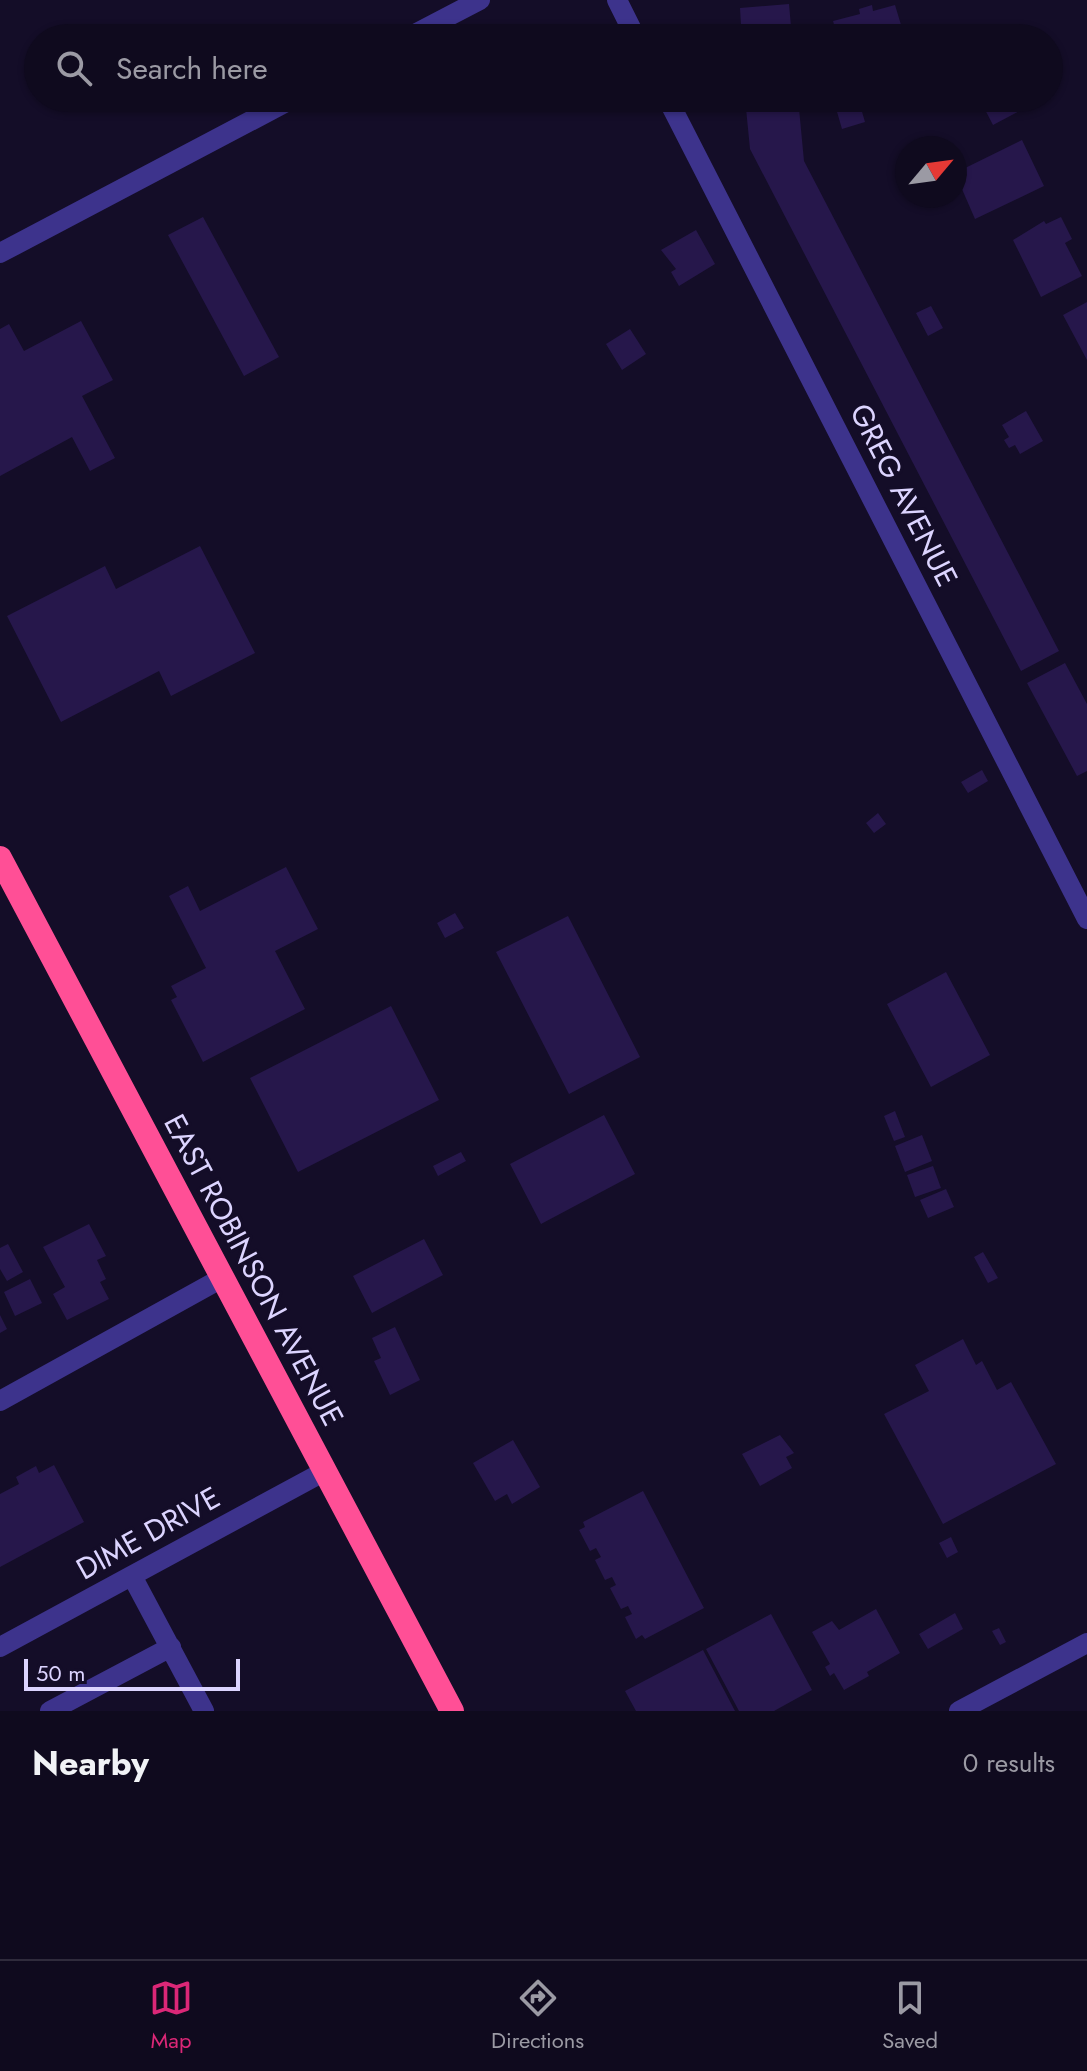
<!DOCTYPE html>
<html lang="en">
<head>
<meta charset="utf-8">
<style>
	body { margin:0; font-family:Jost,sans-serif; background:#181327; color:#f1f3f6 }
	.compass { position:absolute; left:895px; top:136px; width:72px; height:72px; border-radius:50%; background:#0f0a1e; box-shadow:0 2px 6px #0004; rotate:61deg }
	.scale { position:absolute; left:24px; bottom:20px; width:216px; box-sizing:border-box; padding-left:8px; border:4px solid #dcd4ff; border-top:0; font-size:22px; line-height:28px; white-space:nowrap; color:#dcd4ff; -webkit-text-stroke:6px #140d28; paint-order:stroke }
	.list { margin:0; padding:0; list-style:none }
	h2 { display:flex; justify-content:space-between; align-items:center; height:104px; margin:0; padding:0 32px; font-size:34px }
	h2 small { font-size:26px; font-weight:400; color:#9b9aa4 }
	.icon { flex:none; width:44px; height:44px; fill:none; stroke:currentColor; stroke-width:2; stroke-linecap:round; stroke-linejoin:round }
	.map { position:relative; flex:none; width:1087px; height:1711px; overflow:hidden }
	.search { position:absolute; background:#0f0a1e; box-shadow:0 2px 6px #0004; left:24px; right:24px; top:24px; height:88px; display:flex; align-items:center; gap:20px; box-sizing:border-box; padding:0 28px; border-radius:44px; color:#9b9aa4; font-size:30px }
	.sheet { height:248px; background:#0f0a1e }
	nav { display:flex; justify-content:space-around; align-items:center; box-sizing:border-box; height:112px; border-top:2px solid #2f2b3c; background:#0f0a1e; font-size:22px; color:#9b9aa4 }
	nav a { display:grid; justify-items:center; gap:4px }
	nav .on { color:#db2777 }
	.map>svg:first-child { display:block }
</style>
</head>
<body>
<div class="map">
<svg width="1087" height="1711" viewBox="0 0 1087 1711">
	<rect width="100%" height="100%" fill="#140d28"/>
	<path fill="#26174b" d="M789 4 792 38H734L733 25H741L740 8Z
		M872 5 873 11 895 5 905 38H838L833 21 860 14 859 9Z
		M745 98H798L804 161 1059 651 1021 671 750 149Z
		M833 98H858L865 122 842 129Z
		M979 98H1044L993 125Z
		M1022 140 1044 186 975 219 955 173Z
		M203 217 279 357 244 376 168 235Z
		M1061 217 1072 239 1065 243 1082 276 1041 297 1013 240 1044 221 1046 224Z
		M696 230 715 264 679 286 671 272 676 269 661 250Z
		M1087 302V360L1063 315Z
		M931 306 943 328 928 336 916 313Z
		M81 321 113 380 82 396 115 458 90 471 72 437 0 476V329L9 324 24 351Z
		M630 329 646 354 622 370 606 344Z
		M1026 411 1043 441 1020 454 1015 445 1009 448 1004 440 1009 437 1002 425Z
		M200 546 255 653 171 696 159 671 61 722 7 616 105 566 116 589Z
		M1065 663 1087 704V771L1077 776 1027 683Z
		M982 770 988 781 968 793 961 782Z
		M878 813 886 824 874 833 866 823Z
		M286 867 318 929 275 951 305 1009 203 1062 171 1000 177 997 171 986 206 968 169 896 188 886 200 911Z
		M455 913 464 928 445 938 437 923Z
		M568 916 640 1057 569 1094 496 952Z
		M946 972 990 1055 931 1087 887 1004Z
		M391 1006 439 1100 298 1172 250 1078Z
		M895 1111 905 1137 894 1141 884 1116Z
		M604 1115 635 1174 541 1224 510 1164Z
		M922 1135 932 1161 905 1172 895 1146Z
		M461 1152 466 1161 438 1176 433 1166Z
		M933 1166 941 1188 915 1197 907 1175Z
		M946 1189 954 1207 928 1218 920 1200Z
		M89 1224 106 1256 97 1260 106 1279 100 1282 109 1299 67 1320 53 1294 65 1287 43 1247Z
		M424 1239 443 1275 372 1313 353 1276Z
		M8 1244 23 1272 7 1281 0 1269V1248Z
		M983 1252 998 1278 988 1283 974 1257Z
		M30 1279 42 1303 15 1316 4 1292Z
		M0 1315 7 1329 0 1333Z
		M395 1327 420 1380 390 1395 374 1361 381 1358 372 1338Z
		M963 1339 976 1365 982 1361 997 1390 1011 1382 1056 1464 943 1524 884 1414 929 1391 915 1365Z
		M780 1435 794 1453 786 1457 792 1468 760 1486 742 1454Z
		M513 1440 540 1487 512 1504 507 1494 495 1501 473 1463Z
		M54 1465 84 1522 0 1567V1494L19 1484 16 1477 36 1466 39 1473Z
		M643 1491 704 1608 645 1639 642 1635 636 1639 625 1617 632 1614 628 1606 621 1609 610 1588 616 1585 612 1577 605 1580 595 1560 601 1557 596 1548 590 1551 579 1530 585 1527 583 1522Z
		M951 1537 958 1552 947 1558 939 1543Z
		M876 1609 900 1653 867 1672 869 1676 844 1690 834 1673 830 1676 825 1667 830 1664 812 1632 832 1621 839 1630Z
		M955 1613 963 1629 928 1649 919 1634Z
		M771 1614 812 1690 774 1711H739L706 1649Z
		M999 1628 1006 1642 1000 1645 992 1631Z
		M703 1650 735 1711H636L625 1691Z"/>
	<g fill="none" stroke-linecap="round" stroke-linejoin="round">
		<path stroke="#3d338c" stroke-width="20" d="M617 0 636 38
			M407 38 480 0
			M667 98 1087 919
			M0 253 294 98
			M0 1401 222 1278
			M132 1576 204 1711
			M0 1647 325 1471
			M50 1711 171 1647
			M959 1711 1087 1643"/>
		<path stroke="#ff4f96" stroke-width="24" d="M0 858 452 1711"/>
	</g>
	<g text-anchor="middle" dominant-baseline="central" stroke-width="6" stroke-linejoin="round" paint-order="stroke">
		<g font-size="30" fill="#dcd4ff" stroke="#140d28">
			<text transform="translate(904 495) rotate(63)">GREG AVENUE</text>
			<text transform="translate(254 1270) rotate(62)">EAST ROBINSON AVENUE</text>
			<text transform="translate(148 1533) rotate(-29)">DIME DRIVE</text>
		</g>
	</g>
</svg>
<svg class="compass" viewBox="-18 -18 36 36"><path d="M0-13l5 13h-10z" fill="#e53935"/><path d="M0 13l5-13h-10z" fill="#9b9aa4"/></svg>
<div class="scale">50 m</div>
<div class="search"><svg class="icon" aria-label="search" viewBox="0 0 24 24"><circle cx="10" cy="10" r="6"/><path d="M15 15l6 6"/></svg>Search here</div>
</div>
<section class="sheet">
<h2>Nearby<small>0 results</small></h2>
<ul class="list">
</ul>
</section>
<nav>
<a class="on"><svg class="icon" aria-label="map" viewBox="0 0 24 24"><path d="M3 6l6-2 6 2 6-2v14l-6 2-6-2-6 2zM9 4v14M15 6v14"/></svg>Map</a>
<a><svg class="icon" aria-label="directions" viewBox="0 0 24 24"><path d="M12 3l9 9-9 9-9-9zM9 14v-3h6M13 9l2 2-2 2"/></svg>Directions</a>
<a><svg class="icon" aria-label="saved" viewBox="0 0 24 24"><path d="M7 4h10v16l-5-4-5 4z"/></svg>Saved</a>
</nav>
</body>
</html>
